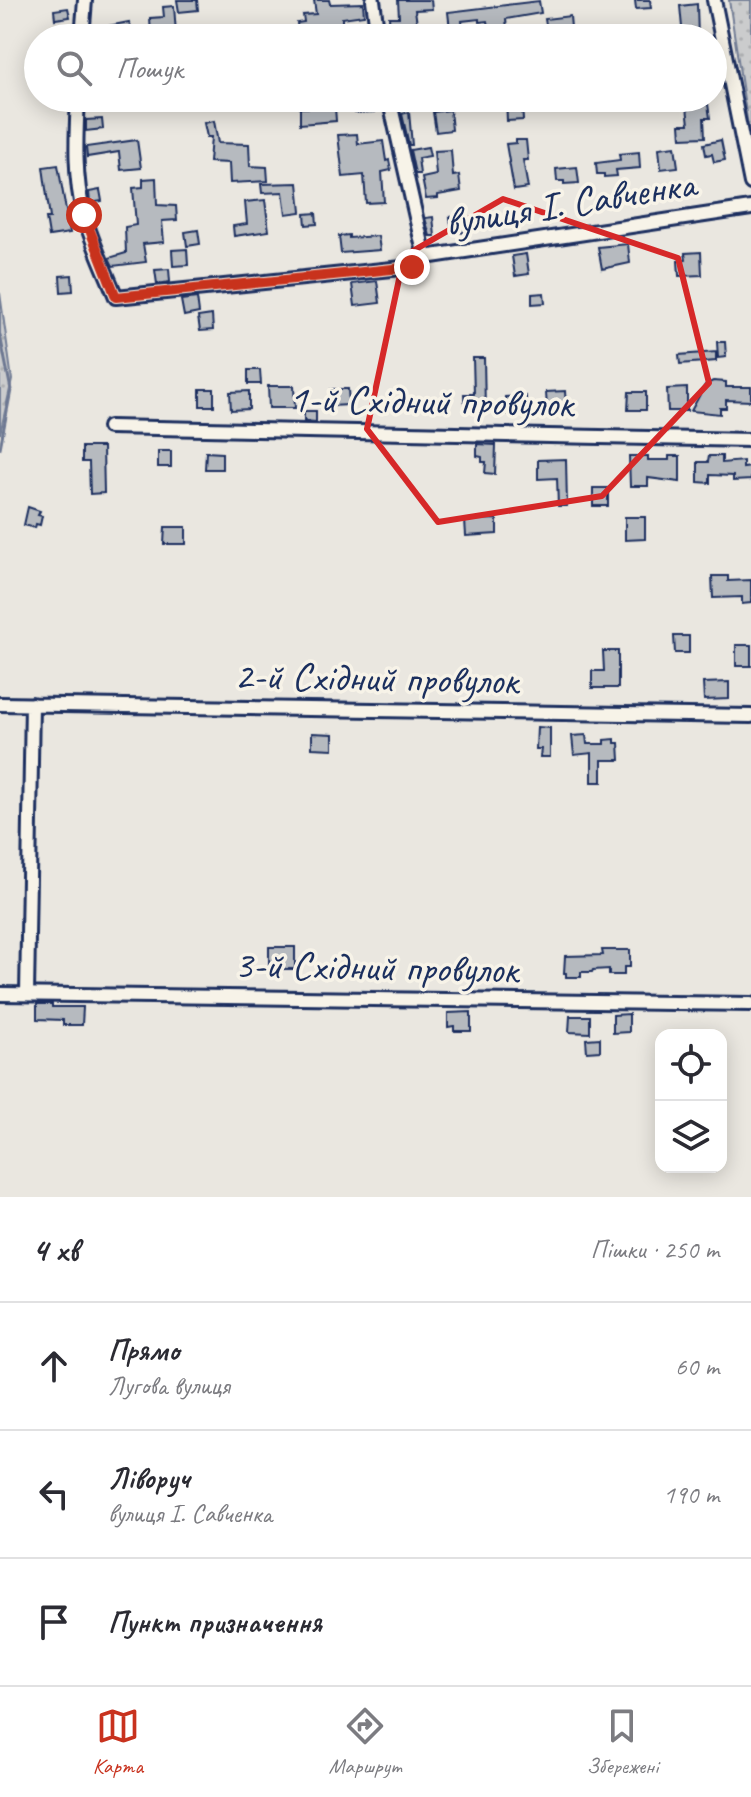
<!DOCTYPE html>
<html lang="uk">
<head>
<meta charset="utf-8">
<style>
	body { margin:0; font-family:Caveat,sans-serif; background:#f2f2f3; color:#2b2b33 }
	.controls { position:absolute; right:24px; bottom:24px; display:grid; overflow:hidden; border-radius:16px; box-shadow:0 4px 20px #0003 }
	.controls button { width:72px; height:72px; display:grid; place-items:center; padding:0; border:0; border-bottom:2px solid #e1e1e2; background:#fff; color:#2b2b33; font:40px sans-serif }
	.stop { position:absolute; width:24px; height:24px; margin:-18px; border:6px solid #c8321e; border-radius:50%; background:#fff }
	.stop.end { background:#c8321e; border-color:#fff; box-shadow:0 2px 8px #0008 }
	.list { margin:0; padding:0; list-style:none }
	h2 { display:flex; justify-content:space-between; align-items:center; height:104px; margin:0; padding:0 32px; font-size:34px }
	h2 small { font-size:26px; font-weight:400; color:#7c7c81 }
	.list li { display:grid; grid-template-columns:52px 1fr auto; gap:24px; align-items:center; box-sizing:border-box; height:128px; padding:0 32px; border-top:2px solid #e1e1e2 }
	.list b { display:block; font-size:30px; white-space:nowrap }
	.list p { margin:0; font-size:26px; white-space:nowrap; color:#7c7c81 }
	.list em { font-size:26px; font-style:normal; color:#7c7c81 }
	.icon { flex:none; width:44px; height:44px; fill:none; stroke:currentColor; stroke-width:2; stroke-linecap:round; stroke-linejoin:round }
	.map { position:relative; flex:none; width:751px; height:1197px; overflow:hidden }
	.search { position:absolute; background:#fff; box-shadow:0 4px 20px #0003; left:24px; right:24px; top:24px; height:88px; display:flex; align-items:center; gap:20px; box-sizing:border-box; padding:0 28px; border-radius:44px; color:#7c7c81; font-size:30px }
	.sheet { height:488px; background:#fff }
	nav { display:flex; justify-content:space-around; align-items:center; box-sizing:border-box; height:112px; border-top:2px solid #e1e1e2; background:#fff; font-size:22px; color:#7c7c81 }
	nav a { display:grid; justify-items:center; gap:4px }
	nav .on { color:#c8321e }
	.map>svg:first-child { display:block }
</style>
</head>
<body>
<div class="map">
<svg width="751" height="1197" viewBox="0 0 751 1197">
	<defs>
		<pattern id="grass-dots" width="8" height="8" patternUnits="userSpaceOnUse" patternTransform="scale(2)"><rect width="8" height="8" fill="#cbcccd"/><path d="M2 2h.1M6 6h.1" fill="none" stroke="#aeb0b2" stroke-width="1.8" stroke-linecap="round"/></pattern>
	</defs>
	<rect width="100%" height="100%" fill="#eae7e0"/>
	<filter id="ink" filterUnits="userSpaceOnUse"><feTurbulence type="fractalNoise" baseFrequency=".0125" numOctaves="2"/><feDisplacementMap in="SourceGraphic" scale="16" xChannelSelector="R" yChannelSelector="G"/><feConvolveMatrix kernelMatrix="1 2 1 2 8 2 1 2 1" color-interpolation-filters="sRGB"/></filter>
	<g filter="url(#ink)">
		<path fill="url(#grass-dots)" stroke="#737e96" stroke-width="2" d="M729 0H751V146Z
			M0 293 12 380 0 434Z"/>
		<g fill="none" stroke-linecap="round" stroke-linejoin="round">
			<path stroke="#6d7892" stroke-width="3" d="M0 335 11 390 0 448"/>
		</g>
		<path fill="#b6babf" stroke="#1b2f5e" stroke-width="2" d="M177 0H197L198 10 179 12Z
			M314 0H329L330 4 363 3 364 15 342 18V38H304V31H298L297 23 304 22 303 15 316 14Z
			M398 0H431L432 9 415 10 417 24 409 25V28L390 29 389 17H399Z
			M635 0H650L651 8 636 9Z
			M539 1 541 13 506 19 508 37 490 38 487 21 479 22V19L462 21 464 38H451L448 12Z
			M697 4 698 38H683L680 6Z
			M174 6 176 33 151 35 150 18 164 17 163 7Z
			M68 8 70 17 55 19 54 10Z
			M570 16 571 28 547 31 545 19Z
			M129 22 132 36 110 38 108 26Z
			M506 98H517V104H522L523 120 507 121Z
			M550 98H566L567 107 551 109Z
			M617 98 618 107 601 109 600 99Z
			M374 100V112L355 113V101Z
			M708 104 710 118H704L705 137 681 138 680 124H689L687 107Z
			M335 107 336 121 300 124V108Z
			M450 110 452 130 436 132 433 112Z
			M409 112 412 145H409L402 114Z
			M102 119 103 129 86 131V120Z
			M214 121 218 143 249 144 250 166 267 167 268 181 230 183 229 163 209 162 211 137H207L204 123Z
			M357 134 358 144 383 141 386 161 389 160 391 170 382 172 384 202 366 203 364 175 343 177 338 135Z
			M137 140 141 168 121 170 119 152 87 157 86 147Z
			M516 140H526L528 160H523L528 188 514 190 506 144 516 143Z
			M721 140 725 160 714 162 712 154 706 155 704 144Z
			M675 146 678 167 661 169 659 148Z
			M428 147 430 156 418 158 420 174H415L410 150Z
			M451 150 453 176 459 175 461 191 438 195V198L426 199 422 178 436 175 434 151Z
			M639 152 640 168 616 170 617 176 604 177V174H597L596 163 620 160 619 154Z
			M58 165 70 233 49 236 46 218H50L43 167Z
			M577 167 579 183 564 184V181H557L556 169Z
			M156 178 157 205 176 206 177 220 162 221 164 242 143 244 146 262 113 266 109 258 126 253 125 227 136 225 133 188 143 187V179Z
			M298 183 301 212 286 214 283 192 262 193 261 184Z
			M100 190 102 201 90 203 89 192Z
			M265 200 269 231 234 236 233 226 247 224 245 202Z
			M316 213 317 224 306 225 305 214Z
			M462 216V219L469 218 471 232 452 233 450 217Z
			M433 217 435 236H430L425 218Z
			M198 230 200 244 187 246 185 232Z
			M349 235V238L378 236 380 250 341 253 339 236Z
			M628 244 630 263 602 269 598 247Z
			M187 249 188 265 173 266 172 250Z
			M701 252 702 275 679 276 678 261 686 260 685 253Z
			M526 254 529 274 515 276 512 256Z
			M169 269 170 282 157 284 155 270Z
			M72 275 73 291 61 292 60 276Z
			M377 281 380 303 355 306 352 284Z
			M544 293 545 303 532 304V294Z
			M197 298 199 313 184 316 181 300Z
			M212 315 213 330 200 331 198 317Z
			M717 342H725L726 357 718 358Z
			M716 352V361L680 364 679 355Z
			M473 358H484L485 410 465 411 464 394H474Z
			M248 370H260L261 384H248Z
			M713 381 726 382V387H751V401L726 400V408H720V414L691 411 705 385Z
			M268 386H294L295 408H269Z
			M687 388V411H668L667 389Z
			M200 389H214V406H200Z
			M331 389H348L349 405 331 406Z
			M249 391V409L231 410 230 392Z
			M565 391 566 408 547 409 546 392Z
			M629 392H646V410H628Z
			M526 396V413L506 414 505 397Z
			M304 411H316V422L304 421Z
			M477 444 496 445 495 474 485 473 486 462H482V457L477 456Z
			M82 447H103L104 493 90 494 89 462H82Z
			M158 451H171V467H158Z
			M206 452 222 453V469H205Z
			M629 456H648V460H669V456H680V482L648 478V486H630Z
			M709 456H722V463L743 461V468L751 467V480L733 481V476L710 475V483L698 482V462H708Z
			M566 459 567 506H558L557 478 538 479V460Z
			M593 488H608V506H593Z
			M28 507 40 511 38 515 42 516 40 525 36 524 35 528 24 525Z
			M625 517H645V539L625 540Z
			M497 519V534L466 536 465 520Z
			M165 527H186V544H164Z
			M712 576H728V581L751 580V603L742 604V597L713 598Z
			M674 636H689V653H675Z
			M736 645H751V666H736Z
			M603 651H618V688H592V671H604Z
			M729 682V699L704 700 703 683Z
			M537 727 550 728V757H540L541 749H536Z
			M312 733 333 734V749L312 748Z
			M586 735 587 744H604V740L615 739V743H619L620 760H602V782H592V753L574 755 572 736Z
			M269 947H295V969H269Z
			M602 950H630V967H624V975H609V969L593 970 592 972H581V977H566V973H564L565 956 603 955Z
			M37 1004H52V1007H83L82 1025H63V1020L37 1019Z
			M471 1012V1031H454V1026L448 1027V1013Z
			M629 1014V1032L613 1033V1015Z
			M570 1016H590V1033L569 1032Z
			M600 1038V1051L587 1052 586 1039Z"/>
		<g fill="none" stroke-linecap="round" stroke-linejoin="round">
			<defs>
				<path id="minor" d="M373 0 378 38
					M714 0 751 183
					M82 38 85 0
					M78 98C76 137 74 178 84 215 92 243 105 270 116 297L412 267 425 257 751 208
					M389 98 425 257
					M109 427 751 440
					M0 704 751 716
					M0 994 751 1004
					M27 994 32 704"/>
			</defs>
			<use href="#minor" stroke="#1b2f5e" stroke-width="18"/>
			<use href="#minor" stroke="#f7f3e8" stroke-width="12"/>
		</g>
	</g>
	<g fill="none" stroke-linecap="round" stroke-linejoin="round" filter="url(#ink)">
		<path stroke="#c8321e" stroke-width="10" d="M84 215 116 297 412 267"/>
	</g>
	<path fill="none" stroke="#d62828" stroke-width="6" stroke-linejoin="round" d="M503 199 678 258 709 383 602 496 438 522 367 429 404 256Z"/>
	<g text-anchor="middle" dominant-baseline="central" stroke-width="7" stroke-linejoin="round" paint-order="stroke">
		<g font-size="40" fill="#1b2f5e" stroke="#f7f3e8">
			<text transform="translate(570 203) rotate(-9)">вулиця І. Савченка</text>
			<text transform="translate(431 401) rotate(1)">1-й Східний провулок</text>
			<text transform="translate(376 678) rotate(1)">2-й Східний провулок</text>
			<text transform="translate(376 967) rotate(1)">3-й Східний провулок</text>
		</g>
	</g>
</svg>
<div class="controls">
<button><svg class="icon" aria-label="locate" viewBox="0 0 24 24"><circle cx="12" cy="12" r="6"/><path d="M12 2v4M12 18v4M2 12h4M18 12h4"/></svg></button>
<button><svg class="icon" aria-label="layers" viewBox="0 0 24 24"><path d="M12 4l9 5-9 5-9-5zM3 14l9 5 9-5"/></svg></button>
</div>
<div class="stop" style="left:84px;top:215px"></div>
<div class="stop end" style="left:412px;top:267px"></div>
<div class="search"><svg class="icon" aria-label="search" viewBox="0 0 24 24"><circle cx="10" cy="10" r="6"/><path d="M15 15l6 6"/></svg>Пошук</div>
</div>
<section class="sheet">
<h2>4 хв<small>Пішки · 250 m</small></h2>
<ul class="list">
<li><svg class="icon" aria-label="ahead" viewBox="0 0 24 24"><path d="M12 20V5M6 11l6-6 6 6"/></svg><div><b>Прямо</b><p>Лугова вулиця</p></div><em>60 m</em></li>
<li><svg class="icon" aria-label="left" viewBox="0 0 24 24"><path d="M17 20v-9H6M10 6l-5 5 5 5"/></svg><div><b>Ліворуч</b><p>вулиця І. Савченка</p></div><em>190 m</em></li>
<li><svg class="icon" aria-label="arrive" viewBox="0 0 24 24"><path d="M6 21V4h12l-3 4 3 4H6"/></svg><div><b>Пункт призначення</b></div></li>
</ul>
</section>
<nav>
<a class="on"><svg class="icon" aria-label="map" viewBox="0 0 24 24"><path d="M3 6l6-2 6 2 6-2v14l-6 2-6-2-6 2zM9 4v14M15 6v14"/></svg>Карта</a>
<a><svg class="icon" aria-label="directions" viewBox="0 0 24 24"><path d="M12 3l9 9-9 9-9-9zM9 14v-3h6M13 9l2 2-2 2"/></svg>Маршрут</a>
<a><svg class="icon" aria-label="saved" viewBox="0 0 24 24"><path d="M7 4h10v16l-5-4-5 4z"/></svg>Збережені</a>
</nav>
</body>
</html>
